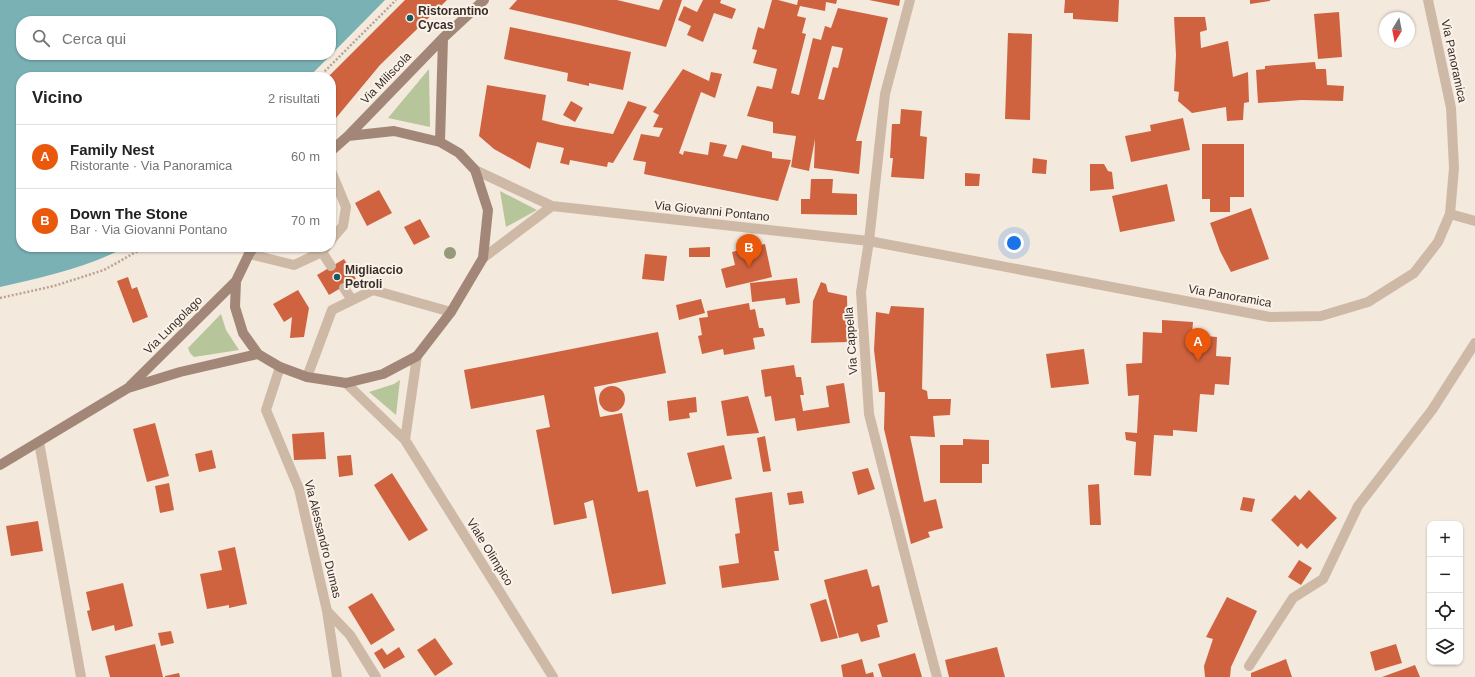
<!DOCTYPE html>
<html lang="it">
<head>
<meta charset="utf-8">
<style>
	body { margin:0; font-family:Helvetica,sans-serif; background:#f2f2f2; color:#222 }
	.controls { position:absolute; right:12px; bottom:12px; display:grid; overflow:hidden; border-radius:8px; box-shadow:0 1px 3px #0004 }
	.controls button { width:36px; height:36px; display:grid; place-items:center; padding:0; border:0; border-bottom:1px solid #e0e0e0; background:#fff; color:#222; font:20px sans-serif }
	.compass { position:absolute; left:1379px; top:12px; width:36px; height:36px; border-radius:50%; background:#fff; box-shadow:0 1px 3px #0004; rotate:190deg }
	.you { position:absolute; left:1014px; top:243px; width:14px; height:14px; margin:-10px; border:3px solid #fff; border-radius:50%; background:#1a73e8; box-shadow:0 0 0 6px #1a73e833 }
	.badge { display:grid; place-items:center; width:26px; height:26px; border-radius:50%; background:#ea580c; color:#fff; font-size:13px; font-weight:700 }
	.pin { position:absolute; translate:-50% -33px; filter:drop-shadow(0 1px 2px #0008) }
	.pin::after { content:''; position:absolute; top:21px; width:14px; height:12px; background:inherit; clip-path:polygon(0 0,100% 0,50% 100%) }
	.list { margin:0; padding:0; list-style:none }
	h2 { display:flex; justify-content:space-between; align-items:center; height:52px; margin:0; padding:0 16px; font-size:17px }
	h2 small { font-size:13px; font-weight:400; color:#767676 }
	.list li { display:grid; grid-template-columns:26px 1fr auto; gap:12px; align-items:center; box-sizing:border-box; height:64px; padding:0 16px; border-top:1px solid #e0e0e0 }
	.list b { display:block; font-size:15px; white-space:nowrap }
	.list p { margin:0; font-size:13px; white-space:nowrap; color:#767676 }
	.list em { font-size:13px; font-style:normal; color:#767676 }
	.icon { flex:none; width:22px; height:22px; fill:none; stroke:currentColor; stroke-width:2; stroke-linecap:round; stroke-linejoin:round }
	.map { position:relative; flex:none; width:1475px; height:677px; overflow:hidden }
	.search { position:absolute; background:#fff; box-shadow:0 1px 3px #0004; left:16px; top:16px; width:320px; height:44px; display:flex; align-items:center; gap:10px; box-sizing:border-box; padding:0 14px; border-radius:16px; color:#767676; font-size:15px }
	.panel { position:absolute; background:#fff; box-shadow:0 1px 3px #0004; left:16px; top:72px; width:320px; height:180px; border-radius:16px }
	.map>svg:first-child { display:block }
</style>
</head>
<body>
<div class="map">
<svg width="1475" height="677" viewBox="0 0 1475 677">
	<rect width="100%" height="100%" fill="#f4e9dd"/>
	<path fill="#b7c59b" d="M429 69 430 127 388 118Z
		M500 191 537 210 506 227Z
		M221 314 226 330 239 350 194 357 190 353 188 348Z
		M400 380 396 415 369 392 394 384Z"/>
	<path fill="#79b1b4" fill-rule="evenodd" d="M0 0H385L309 77H21V247H126C86 268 43 277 0 287ZM21 21H331V55H21Z"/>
	<path fill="#cf6340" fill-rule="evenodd" d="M405 0H447L380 65 331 124V77H328Z
		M517 0H617L659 10 663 0H682L666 47 579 25 509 9Z
		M703 0H721L720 3 736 9 732 19 714 13 703 42 687 35 691 26 678 20 684 6 697 12Z
		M772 0H778L797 5 798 0H837L836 4 826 2 825 11 800 6 797 16 806 18 802 33 806 34 791 93 799 95 813 38 821 40 825 26 831 28 838 8 888 18 856 141H862L859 174 814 168 815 139 809 171 791 167 796 136 773 133V122L747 116 757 86 772 89 777 69 753 63 757 50 752 49 758 27 764 29ZM832 46 843 48 838 68 833 67 824 100 818 99Z
		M869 0H900L899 6Z
		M1065 0H1119L1118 22 1073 19V13H1064Z
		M1250 0H1270V1L1250 4Z
		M1339 12 1342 57 1318 59 1314 14Z
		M1174 17H1205L1207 30 1200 32 1201 48 1228 41 1233 77 1248 72 1249 102 1244 103 1243 120 1227 121 1226 107 1192 113 1178 101 1179 92 1174 91 1176 55Z
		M510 27 631 52 623 90 589 83V86L567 81 568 73 504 59Z
		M1008 33 1032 34 1030 120 1005 119Z
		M1315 62 1316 69H1326L1327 85 1344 86 1343 101 1302 100 1258 103 1256 70 1265 69V66Z
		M683 69 709 81 711 72 722 74 715 98 701 92 679 153 683 155 684 151 708 155 710 142 727 145 723 156 737 159 742 145 772 152V158L791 160 778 201 644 174 646 162 633 160 641 134 659 137 663 128 653 127 659 115 653 112Z
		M487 85 546 95 542 120 561 125 613 134 628 101 647 107 613 163 608 162 607 167 570 160 569 165 560 163 564 148 537 142 530 169 494 149 479 136Z
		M571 101 583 108 575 122 563 115Z
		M901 109 922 111 920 136 927 137 924 179 891 177 893 158H890L892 124H900Z
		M1183 118 1190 150 1131 162 1125 136 1151 131 1150 125Z
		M1202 144H1244V197H1230V212H1210V199H1202Z
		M1033 158 1047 160 1046 174 1032 173Z
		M1090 164H1104L1108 171 1112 172 1114 189 1090 191Z
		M965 173 980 174 979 186H965Z
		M811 179H833L832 193 857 194V215L801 214V199H810Z
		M1167 184 1175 221 1120 232 1112 196Z
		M379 190 392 213 367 226 355 203Z
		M1251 208 1269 259 1231 272 1220 251 1210 223Z
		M420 219 430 237 414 245 404 227Z
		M765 244 772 277 726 288 721 269 735 265 732 252Z
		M710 247V257H689V248Z
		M645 254 667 256 664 281 642 279Z
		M344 259 356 279 329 295 317 275Z
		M128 277 132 289 137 287 148 317 133 323 117 281Z
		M797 278 800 303 786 305 785 298 752 302 750 283Z
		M821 282 826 284 828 292 847 296 848 342 811 343 813 301Z
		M298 290 309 308 304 337 290 338 292 317 284 322 273 304Z
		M701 299 705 313 679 320 676 305Z
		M749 303 750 310 755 309 759 328H763L765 336 753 338 755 349 724 355 723 349 702 354 698 336 702 335 699 318 708 317 707 311Z
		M891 306 924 308 922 389 927 391 928 399H951L950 415 933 416 935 437 910 436 924 502 936 499 943 528 928 532 930 537 911 544 884 429 885 392H879L874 350 876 312 889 314Z
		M1162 320 1193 322 1192 335 1217 337 1216 356 1231 357 1229 385 1215 384 1214 395 1200 394 1197 432 1173 430V436L1154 435 1151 476 1134 475 1136 442 1126 440 1125 432 1137 433 1139 395 1128 396 1126 364 1142 363 1143 332 1162 333Z
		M658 332 666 373 594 387 600 417 622 413 638 492 648 490 666 584 612 594 593 500 584 503 587 518 554 525 536 430 550 427 544 395 471 409 464 370Z
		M1084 349 1089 384 1051 388 1046 354Z
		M794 365 796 377H801L804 395H800L803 411 829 407 826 386 844 383 850 423 797 431 795 418 775 421 771 396 765 397 761 370Z
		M599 399a13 13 0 1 1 26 0a13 13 0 1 1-26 0Z
		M748 396 759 433 727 436 721 401Z
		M696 397 697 412 689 413 690 418 669 421 667 401Z
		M155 423 169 476 147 482 133 429Z
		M324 432 326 459 294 460 292 434Z
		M765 436 771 471 763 472 757 438Z
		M963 439 989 440V464H982V483H940V445H963Z
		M724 445 732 479 696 487 687 453Z
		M212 450 216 468 199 472 195 454Z
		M351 455 353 475 339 477 337 456Z
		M868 468 875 489 858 495 852 472Z
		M392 473 428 530 409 541 374 485Z
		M169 483 174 510 160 513 155 486Z
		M1099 484 1101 525H1090L1088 485Z
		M1309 490 1337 518 1307 549 1301 543 1298 547 1271 520 1295 495 1300 500Z
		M802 491 804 503 789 505 787 493Z
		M772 492 779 551H774L779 580 722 588 719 566 739 563 735 534 740 533 735 498Z
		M1243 497 1255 499 1252 512 1240 510Z
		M38 521 43 551 11 556 6 526Z
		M235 547 247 604 229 608V605L207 609 200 574 222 570 218 551Z
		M1299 560 1312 568 1301 585 1288 577Z
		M867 569 872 587 879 585 888 622 877 625 880 637 861 642 858 633 839 638 824 580Z
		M123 583 133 626 115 631 114 625 92 631 87 611 90 610 86 592Z
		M372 593 395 630 371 645 348 607Z
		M1227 597 1257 611 1231 667 1230 677H1205L1204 666 1213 639 1206 637Z
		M826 599 838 638 821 642 810 604Z
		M171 631 174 643 161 646 158 633Z
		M435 638 453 664 435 676 417 650Z
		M155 644 163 677H110L105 656Z
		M1396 644 1402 663 1375 671 1370 652Z
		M399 647 405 657 384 669 374 653 382 648 387 655Z
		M997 647 1005 677H949L945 660Z
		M915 653 922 677H882L878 664Z
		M862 659 866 674 873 672 874 677H843L841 665Z
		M1286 659 1292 677H1251V673Z
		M1415 665 1420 677H1382Z
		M179 673 180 677H165V676Z"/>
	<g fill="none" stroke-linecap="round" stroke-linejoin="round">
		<path stroke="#baa391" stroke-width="2.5" stroke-dasharray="2 2" stroke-linecap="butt" d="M319 77 396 0
			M0 298 54 286 104 270 145 247"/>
		<path stroke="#ceb9a7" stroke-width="10" d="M331 171 346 207 343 226 331 240
			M322 252 331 266
			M249 254 294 265 322 252 326 247
			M344 288 352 300
			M307 377 332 310 373 290 451 312"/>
		<path stroke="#ceb9a7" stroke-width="10" d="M1450 214 1475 221
			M280 367 266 410 299 489 327 611 337 677
			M39 442 81 677
			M327 611 350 635 376 677
			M1249 666 1293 598 1323 579 1358 506 1432 410 1475 343"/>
		<path stroke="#ceb9a7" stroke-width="10" d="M910 0 885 94 869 241 861 292 869 414 914 590 937 677
			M475 170 552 206 869 241 1270 317 1321 316 1368 302 1414 273 1438 242 1450 214 1454 168 1451 108 1428 0
			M483 258 552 206
			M346 383 405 440 553 677
			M405 440 417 356"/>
		<path stroke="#a28778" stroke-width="10" d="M348 136 443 38 484 0
			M440 142 443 38
			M254 247 249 254 236 281 235 307 243 333 258 354 280 367 307 377 346 383 383 374 417 356 451 312 483 258 488 210 475 170 459 153 440 142 394 131 348 136 331 151
			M130 386 236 281
			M0 465 128 388 180 372 258 354"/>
	</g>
	<circle fill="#959a7b" cx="450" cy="253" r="6"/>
	<g fill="#1a5a5f" stroke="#fbf3ea" stroke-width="1.5">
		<circle cx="410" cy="18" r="4"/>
		<circle cx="337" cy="277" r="4"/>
	</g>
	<g text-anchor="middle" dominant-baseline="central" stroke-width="4" stroke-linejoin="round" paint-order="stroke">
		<g font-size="12" font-weight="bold" fill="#3a2e28" stroke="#fbf3ea" text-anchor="start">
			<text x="418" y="11">Ristorantino<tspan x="418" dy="14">Cycas</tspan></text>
			<text x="345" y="270">Migliaccio<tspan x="345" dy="14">Petroli</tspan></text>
		</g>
		<g font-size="12" fill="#3a2e28" stroke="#fbf3ea">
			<text transform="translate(1454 61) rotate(78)">Via Panoramica</text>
			<text transform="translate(386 78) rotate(-46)">Via Miliscola</text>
			<text transform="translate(712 211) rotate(6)">Via Giovanni Pontano</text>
			<text transform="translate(1230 296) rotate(10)">Via Panoramica</text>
			<text transform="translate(173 325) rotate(-45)">Via Lungolago</text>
			<text transform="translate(851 341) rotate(-94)">Via Cappella</text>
			<text transform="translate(323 539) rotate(76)">Via Alessandro Dumas</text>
			<text transform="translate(490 552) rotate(58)">Viale Olimpico</text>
		</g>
	</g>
</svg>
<div class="controls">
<button>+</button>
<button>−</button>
<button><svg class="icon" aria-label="locate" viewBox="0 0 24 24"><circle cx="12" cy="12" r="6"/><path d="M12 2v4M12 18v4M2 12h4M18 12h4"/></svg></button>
<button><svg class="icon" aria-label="layers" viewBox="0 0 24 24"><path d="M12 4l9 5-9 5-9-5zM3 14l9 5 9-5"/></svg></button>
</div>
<svg class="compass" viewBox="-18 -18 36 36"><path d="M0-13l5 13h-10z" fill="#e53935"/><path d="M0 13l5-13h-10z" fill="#767676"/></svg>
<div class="you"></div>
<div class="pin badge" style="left:1198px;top:361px">A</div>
<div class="pin badge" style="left:749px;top:267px">B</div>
<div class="search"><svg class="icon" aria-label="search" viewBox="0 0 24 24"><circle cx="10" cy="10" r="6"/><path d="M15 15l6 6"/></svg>Cerca qui</div>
<section class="panel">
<h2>Vicino<small>2 risultati</small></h2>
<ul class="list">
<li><span class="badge">A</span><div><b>Family Nest</b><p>Ristorante · Via Panoramica</p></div><em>60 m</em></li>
<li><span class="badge">B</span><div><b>Down The Stone</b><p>Bar · Via Giovanni Pontano</p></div><em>70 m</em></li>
</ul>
</section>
</div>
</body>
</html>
